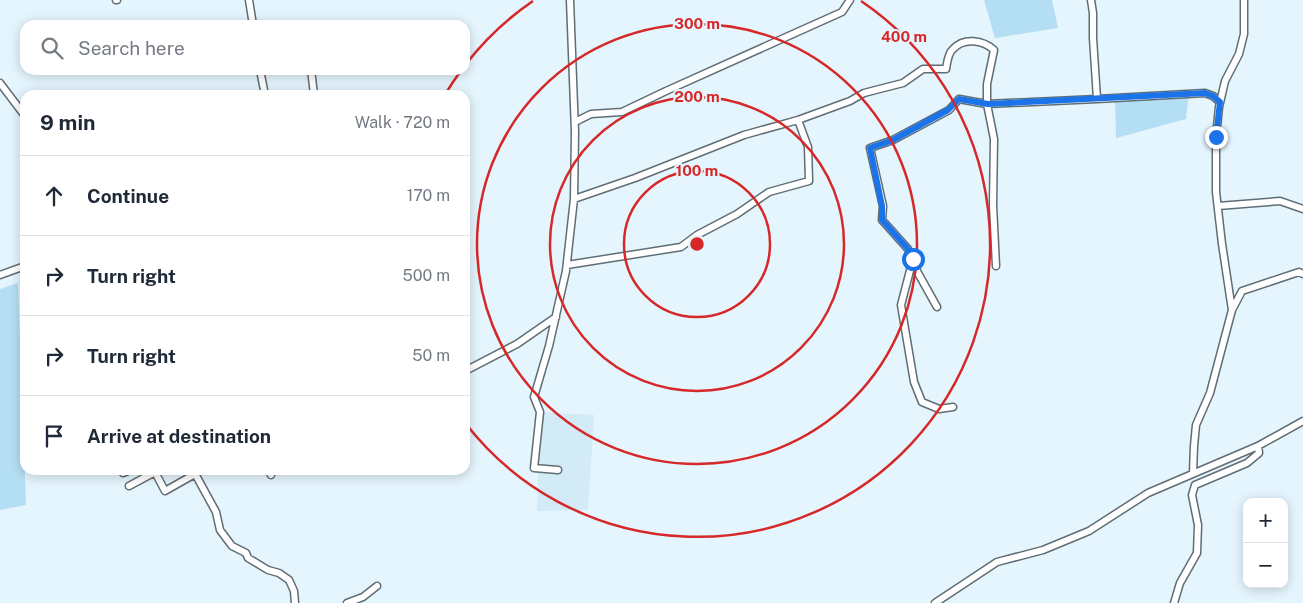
<!DOCTYPE html>
<html lang="en">
<head>
<meta charset="utf-8">
<style>
	body { margin:0; font-family:"Public Sans",sans-serif; background:#f6f6f7; color:#1f2937 }
	.controls { position:absolute; right:15px; bottom:15px; display:grid; overflow:hidden; border-radius:10px; box-shadow:0 2px 12px #0003 }
	.controls button { width:45px; height:45px; display:grid; place-items:center; padding:0; border:0; border-bottom:1px solid #e0e1e3; background:#fff; color:#1f2937; font:25px sans-serif }
	.stop { position:absolute; width:15px; height:15px; margin:-11px; border:4px solid #1a73e8; border-radius:50%; background:#fff }
	.stop.end { background:#1a73e8; border-color:#fff; box-shadow:0 1px 5px #0008 }
	.list { margin:0; padding:0; list-style:none }
	h2 { display:flex; justify-content:space-between; align-items:center; height:65px; margin:0; padding:0 20px; font-size:21px }
	h2 small { font-size:16px; font-weight:400; color:#747a83 }
	.list li { display:grid; grid-template-columns:32px 1fr auto; gap:15px; align-items:center; box-sizing:border-box; height:80px; padding:0 20px; border-top:1px solid #e0e1e3 }
	.list b { display:block; font-size:19px; white-space:nowrap }
	.list em { font-size:16px; font-style:normal; color:#747a83 }
	.icon { flex:none; width:28px; height:28px; fill:none; stroke:currentColor; stroke-width:2; stroke-linecap:round; stroke-linejoin:round }
	.map { position:relative; flex:none; width:1303px; height:603px; overflow:hidden }
	.search { position:absolute; background:#fff; box-shadow:0 2px 12px #0003; left:20px; top:20px; width:450px; height:55px; display:flex; align-items:center; gap:12px; box-sizing:border-box; padding:0 18px; border-radius:15px; color:#747a83; font-size:19px }
	.panel { position:absolute; background:#fff; box-shadow:0 2px 12px #0003; left:20px; top:90px; width:450px; height:385px; border-radius:15px }
	.map>svg:first-child { display:block }
</style>
</head>
<body>
<div class="map">
<svg width="1303" height="603" viewBox="0 0 1303 603">
	<rect width="100%" height="100%" fill="#e5f5fd"/>
	<path fill="#d3eaf7" d="M540 412 594 415 588 510 537 511Z"/>
	<path fill="#b4def4" d="M984 0H1052L1058 28 995 38Z
		M1189 93 1186 119 1116 138 1115 98Z
		M18 283 26 505 0 510V289Z"/>
	<g fill="none" stroke-linecap="round" stroke-linejoin="round">
		<defs>
			<path id="minor" d="M116 0H117
				M249 0 253 25
				M1091 0 1093 13V38L1097 99 1205 93 1213 96 1220 102
				M260 70 265 95
				M311 70 314 94
				M0 83 25 116
				M798 120 850 101 864 93 903 83 923 69H946C947 63 948 53 953 49 964 37 983 40 994 50L987 84V104L994 139 993 205 996 266
				M575 122 591 114 622 112 666 91 842 12 850 0
				M1218 206 1280 201 1303 209
				M913 259 901 305 914 382 922 402 939 409 953 407
				M567 265 681 247 697 235 737 214 769 192 809 181 808 147 798 120 744 135 635 178 574 199
				M0 275 25 266
				M937 307 918 273 908 249 882 220 883 206 870 148 893 140 949 110 959 99 987 104 1097 99
				M1232 310 1242 291 1299 272 1303 274
				M465 371 517 344 556 317
				M121 470 123 473 130 470
				M193 470 216 512 220 530 232 546 246 553 248 558 268 570 279 573 289 580 294 591 295 603
				M268 470 271 475
				M558 470 534 468 540 412 534 397 549 346 566 271 574 199 575 132 570 0
				M1193 473 1194 446 1196 425 1210 393 1232 310 1222 244 1216 192V137L1219 107 1225 81 1239 54 1244 34V0
				M129 486 155 472 165 491 195 474
				M347 603 363 597 377 586
				M935 603 997 562 1043 550 1089 531 1148 493 1258 446 1303 421
				M1174 603 1180 583 1197 553 1198 525 1192 495 1195 485 1247 463 1259 453 1258 446"/>
		</defs>
		<use href="#minor" stroke="#606d74" stroke-width="9"/>
		<use href="#minor" stroke="#fff" stroke-width="6"/>
	</g>
	<g fill="none" stroke-linecap="round" stroke-linejoin="round">
		<path stroke="#1a73e8" stroke-width="6" d="M913 259 908 249 882 220V206L870 148 893 140 948 110 959 99 988 104 1205 93 1213 96 1220 102 1216 137"/>
	</g>
	<g fill="none" stroke="#d62828" stroke-width="2.5">
		<circle cx="697" cy="244" r="73"/>
		<circle cx="697" cy="244" r="147"/>
		<circle cx="697" cy="244" r="220"/>
		<path d="M446 93A293 293 0 0 1 460 72M466 64A293 293 0 0 1 533 1M861 1A293 293 0 1 1 466 424"/>
	</g>
	<circle cx="697" cy="244" r="8" fill="#d62828" stroke="#e5f5fd" stroke-width="2.5"/>
	<g font-size="15" text-anchor="middle" font-weight="bold" fill="#d62828" stroke="#e5f5fd" stroke-width="4" stroke-linejoin="round" paint-order="stroke">
		<text x="697" y="29">300 m</text>
		<text x="904" y="42">400 m</text>
		<text x="697" y="102">200 m</text>
		<text x="697" y="176">100 m</text>
	</g>
</svg>
<div class="controls">
<button>+</button>
<button>−</button>
</div>
<div class="stop" style="left:913px;top:259px"></div>
<div class="stop end" style="left:1216px;top:137px"></div>
<div class="search"><svg class="icon" aria-label="search" viewBox="0 0 24 24"><circle cx="10" cy="10" r="6"/><path d="M15 15l6 6"/></svg>Search here</div>
<section class="panel">
<h2>9 min<small>Walk · 720 m</small></h2>
<ul class="list">
<li><svg class="icon" aria-label="ahead" viewBox="0 0 24 24"><path d="M12 20V5M6 11l6-6 6 6"/></svg><div><b>Continue</b></div><em>170 m</em></li>
<li><svg class="icon" aria-label="right" viewBox="0 0 24 24"><path d="M7 20v-9h11M14 6l5 5-5 5"/></svg><div><b>Turn right</b></div><em>500 m</em></li>
<li><svg class="icon" aria-label="right" viewBox="0 0 24 24"><path d="M7 20v-9h11M14 6l5 5-5 5"/></svg><div><b>Turn right</b></div><em>50 m</em></li>
<li><svg class="icon" aria-label="arrive" viewBox="0 0 24 24"><path d="M6 21V4h12l-3 4 3 4H6"/></svg><div><b>Arrive at destination</b></div></li>
</ul>
</section>
</div>
</body>
</html>
